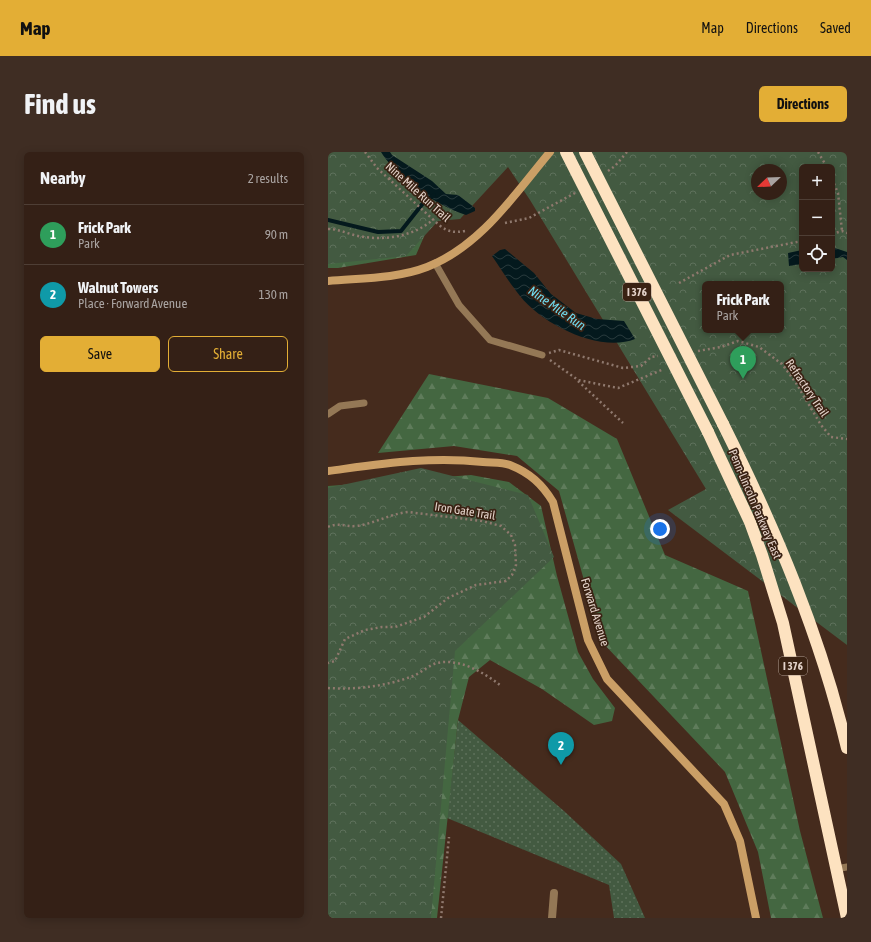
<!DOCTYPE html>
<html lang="en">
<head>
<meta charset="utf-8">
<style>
	body { margin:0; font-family:"Asap Condensed",sans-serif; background:#3f2d23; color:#f1f3f6 }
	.controls { position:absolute; right:12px; top:12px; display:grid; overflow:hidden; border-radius:6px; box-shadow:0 2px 10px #0003 }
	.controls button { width:36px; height:36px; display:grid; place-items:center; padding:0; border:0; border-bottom:1px solid #4e3e35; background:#342016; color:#f1f3f6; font:20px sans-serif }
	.compass { position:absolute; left:423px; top:12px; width:36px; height:36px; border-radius:50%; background:#342016; box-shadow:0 2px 10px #0003; rotate:247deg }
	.you { position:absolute; left:332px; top:377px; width:14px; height:14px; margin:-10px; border:3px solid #fff; border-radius:50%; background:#1a73e8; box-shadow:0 0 0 6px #1a73e833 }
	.badge { display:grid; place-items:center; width:26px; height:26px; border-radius:50%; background:#e3ae35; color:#fff; font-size:13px; font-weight:700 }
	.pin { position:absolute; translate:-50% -33px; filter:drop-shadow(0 1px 2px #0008) }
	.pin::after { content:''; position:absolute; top:21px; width:14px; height:12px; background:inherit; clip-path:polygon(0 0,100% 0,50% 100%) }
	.popup { position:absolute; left:374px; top:129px; width:82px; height:52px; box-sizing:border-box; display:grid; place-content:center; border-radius:6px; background:#342016; filter:drop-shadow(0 1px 3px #0005); font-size:13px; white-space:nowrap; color:#a9a3a1 }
	.popup b { font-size:15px; color:#f1f3f6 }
	.popup::after { content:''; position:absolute; left:50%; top:100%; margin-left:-8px; border:8px solid transparent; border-top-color:#342016 }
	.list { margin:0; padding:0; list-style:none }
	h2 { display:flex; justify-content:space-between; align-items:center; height:52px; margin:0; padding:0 16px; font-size:17px }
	h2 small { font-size:13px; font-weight:400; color:#a9a3a1 }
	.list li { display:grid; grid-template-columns:26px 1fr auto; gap:12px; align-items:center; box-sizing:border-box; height:60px; padding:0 16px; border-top:1px solid #4e3e35 }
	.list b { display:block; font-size:15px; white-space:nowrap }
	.list p { margin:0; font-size:13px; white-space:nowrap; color:#a9a3a1 }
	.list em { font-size:13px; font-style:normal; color:#a9a3a1 }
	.actions { display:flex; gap:8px; padding:12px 16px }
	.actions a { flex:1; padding:9px 0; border:1px solid #e3ae35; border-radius:6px; text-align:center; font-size:14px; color:#e3ae35 }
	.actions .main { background:#e3ae35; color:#111 }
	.icon { flex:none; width:22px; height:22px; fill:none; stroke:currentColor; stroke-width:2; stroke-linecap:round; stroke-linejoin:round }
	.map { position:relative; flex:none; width:519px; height:766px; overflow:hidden; border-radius:6px }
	header { display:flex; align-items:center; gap:24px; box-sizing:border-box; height:56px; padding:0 20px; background:#e3ae35; color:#111 }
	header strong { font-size:19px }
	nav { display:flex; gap:22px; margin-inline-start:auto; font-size:14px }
	.intro { display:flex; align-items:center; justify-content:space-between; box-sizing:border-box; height:96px; padding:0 24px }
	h1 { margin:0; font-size:28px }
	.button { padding:10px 18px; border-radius:6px; background:#e3ae35; color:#111; font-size:14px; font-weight:700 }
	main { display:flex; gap:24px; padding:0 24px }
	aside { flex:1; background:#342016; border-radius:6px; box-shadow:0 2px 10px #0003 }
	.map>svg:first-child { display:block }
</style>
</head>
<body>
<header>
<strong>Map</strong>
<nav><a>Map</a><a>Directions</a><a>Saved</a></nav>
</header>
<div class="intro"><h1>Find us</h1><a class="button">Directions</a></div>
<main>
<aside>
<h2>Nearby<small>2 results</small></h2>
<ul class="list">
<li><span class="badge" style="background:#2e9e5b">1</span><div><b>Frick Park</b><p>Park</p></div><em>90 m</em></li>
<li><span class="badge" style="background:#0f9aa8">2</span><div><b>Walnut Towers</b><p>Place · Forward Avenue</p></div><em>130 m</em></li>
</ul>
<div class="actions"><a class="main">Save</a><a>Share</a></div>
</aside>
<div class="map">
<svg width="519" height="766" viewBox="0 0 519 766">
	<defs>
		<pattern id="grass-dots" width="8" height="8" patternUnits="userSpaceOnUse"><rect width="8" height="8" fill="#435a41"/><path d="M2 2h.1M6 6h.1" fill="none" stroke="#5e715b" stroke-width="1.8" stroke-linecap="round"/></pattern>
		<pattern id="forest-firs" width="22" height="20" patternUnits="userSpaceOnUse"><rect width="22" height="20" fill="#446741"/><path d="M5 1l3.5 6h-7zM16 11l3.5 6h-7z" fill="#5f7c5b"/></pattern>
		<pattern id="park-crowns" width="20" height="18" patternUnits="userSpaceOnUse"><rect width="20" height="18" fill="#435a41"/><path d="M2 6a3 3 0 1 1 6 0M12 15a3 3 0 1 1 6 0" fill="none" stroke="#5e715b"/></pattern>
		<pattern id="water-waves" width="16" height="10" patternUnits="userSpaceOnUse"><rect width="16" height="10" fill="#04191d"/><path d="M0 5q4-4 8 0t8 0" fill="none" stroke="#283a3c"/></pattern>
	</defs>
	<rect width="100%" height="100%" fill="#452b1d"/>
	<path fill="url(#grass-dots)" d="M130 568 236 659 293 712 317 766H286L281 733 119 666Z"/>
	<path fill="url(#forest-firs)" d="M98 80 88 103 10 116H0V83Z
		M101 222 220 246 289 287 337 403 420 439 472 679 495 766H443L430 700 397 620 273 489 231 339 189 304 126 294 50 301Z
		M143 323 181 330 213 354 229 424 250 500 265 527 287 556 284 569 266 573 214 537 162 508 141 525 130 568 109 766H0V334Z"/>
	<path fill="url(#park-crowns)" fill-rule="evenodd" d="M0 0H519V493L340 358 378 337 202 48 180 15 132 67 110 69 78 104 0 112ZM474 15H504V117H474ZM429 18H453V42H429ZM377 132H453V178H377Z
		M93 316 200 343 226 405 127 499 103 766H0V336Z"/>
	<path fill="url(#water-waves)" d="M53 0H62L64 3 104 29 118 42 130 43 147 56V59L138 63C109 54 69 26 53 0Z
		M504 95 519 100V108L515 105 504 107Z
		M177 97 206 121 223 142 248 161 269 167 296 169 307 187C272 201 215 173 192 144 182 132 173 117 164 104L172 98Z
		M474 98V112L461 114 460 101Z"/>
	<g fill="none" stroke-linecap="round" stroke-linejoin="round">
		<path stroke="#04191d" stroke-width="4" d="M0 68 50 80 73 79 96 50 106 43"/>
		<path stroke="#8f796e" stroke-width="2.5" stroke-dasharray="2 3" stroke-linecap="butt" d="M37 0 49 16 111 73C120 80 126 81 137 79
			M490 0 499 15
			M280 19 287 14 299 0
			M61 27 65 23
			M504 27 510 41 514 79
			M177 71 201 66 247 41
			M0 77C11 77 20 82 30 84 56 89 85 85 106 67
			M504 82 514 79 519 81
			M351 131 402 103 474 89
			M370 199 393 195 410 189 431 195 454 212 468 231 493 273 503 285 519 287
			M221 201 231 198 295 216 313 214 323 205 330 204
			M222 208 250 228 290 236 336 217
			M250 229 295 271
			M0 375C10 370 17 375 28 374 46 372 61 362 80 360L154 369 173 374 183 383 187 393 188 413 184 423 178 429 148 433 120 446 96 465 67 475H54L37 478 17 487 7 509 0 511
			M0 536C28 538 59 534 85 524 93 521 101 513 109 511 131 506 155 520 172 533
			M113 766 121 685"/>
		<path stroke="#947856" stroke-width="7" d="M107 111 131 153 162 188 214 203
			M0 262 12 254 36 251
			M508 717 519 715"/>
		<path stroke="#947856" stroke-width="8" d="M224 766 226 741"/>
		<path stroke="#cb9f66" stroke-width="8" d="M0 129C32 126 68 127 99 115 153 94 186 43 222 0
			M0 319C53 312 101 304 155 310 163 311 174 310 182 313 202 321 214 332 225 350L260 488 279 527 396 652 412 689 428 766"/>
		<path stroke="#fde2c0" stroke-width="12" d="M395 272C447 376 492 482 519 596
			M380 280 422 370 434 403 455 471 519 766"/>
		<path stroke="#fde2c0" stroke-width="12" d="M238 0 380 280
			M257 0 395 272"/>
	</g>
	<g text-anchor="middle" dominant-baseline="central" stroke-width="3.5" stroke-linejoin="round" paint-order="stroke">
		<g fill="#3a2213" stroke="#b19e93" stroke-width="1">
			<rect x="295" y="131" width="28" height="18" rx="3"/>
			<rect x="451" y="505" width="28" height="18" rx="3"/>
		</g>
		<g font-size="11" font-weight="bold" fill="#e4d3ca">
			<text x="309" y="140">I 376</text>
			<text x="465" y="514">I 376</text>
		</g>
		<g font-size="12" fill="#e4d3ca" stroke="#3a2213">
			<text transform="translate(90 40) rotate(42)">Nine Mile Run Trail</text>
			<text transform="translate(479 236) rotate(56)">Refractory Trail</text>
			<text transform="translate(427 352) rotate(67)">Penn-Lincoln Parkway East</text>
			<text transform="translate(137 359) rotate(9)">Iron Gate Trail</text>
			<text transform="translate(267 460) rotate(73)">Forward Avenue</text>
		</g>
		<g font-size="13" font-style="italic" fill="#70dcf0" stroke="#3a2213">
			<text transform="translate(229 156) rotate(35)">Nine Mile Run</text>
		</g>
	</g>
</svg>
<div class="controls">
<button>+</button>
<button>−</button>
<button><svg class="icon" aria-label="locate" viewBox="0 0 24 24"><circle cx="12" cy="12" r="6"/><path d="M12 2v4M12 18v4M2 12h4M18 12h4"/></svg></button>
</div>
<svg class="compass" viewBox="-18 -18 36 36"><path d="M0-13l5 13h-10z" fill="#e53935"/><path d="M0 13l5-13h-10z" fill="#a9a3a1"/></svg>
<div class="you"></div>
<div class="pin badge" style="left:415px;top:227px;background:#2e9e5b">1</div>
<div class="popup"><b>Frick Park</b>Park</div>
<div class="pin badge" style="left:233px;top:613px;background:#0f9aa8">2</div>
</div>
</main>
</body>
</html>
